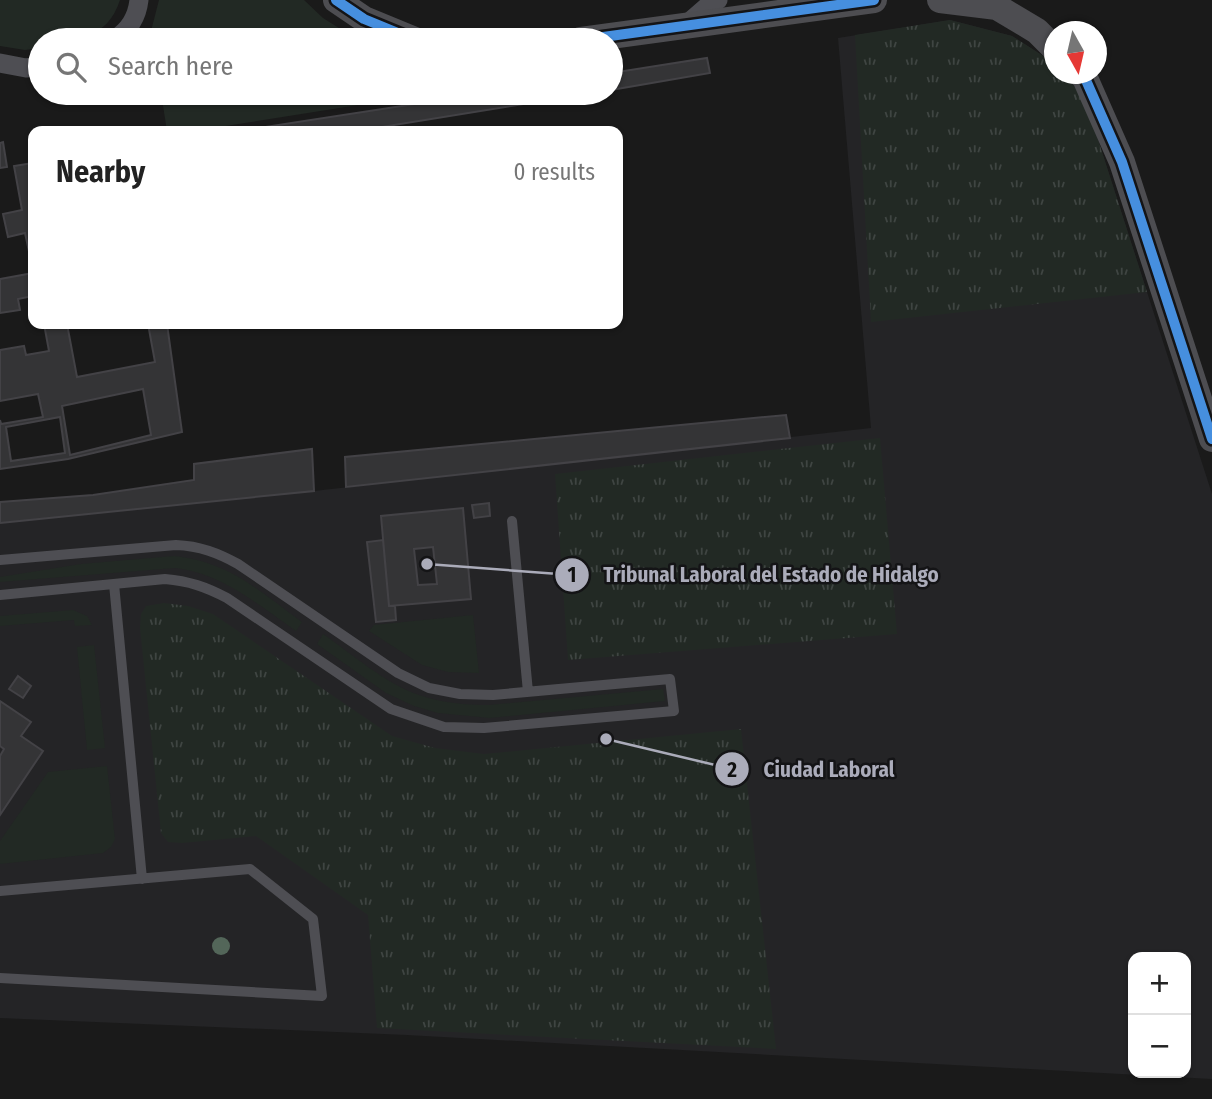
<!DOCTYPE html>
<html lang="en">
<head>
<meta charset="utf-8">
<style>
	body { margin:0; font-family:"Fira Sans Condensed",sans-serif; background:#f2f2f2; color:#222 }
	.controls { position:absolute; right:21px; bottom:21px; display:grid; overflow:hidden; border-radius:14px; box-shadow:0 2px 5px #0004 }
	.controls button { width:63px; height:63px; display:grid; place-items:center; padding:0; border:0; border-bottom:2px solid #e0e0e0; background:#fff; color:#222; font:35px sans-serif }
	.compass { position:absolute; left:1044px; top:21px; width:63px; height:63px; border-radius:50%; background:#fff; box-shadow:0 2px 5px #0004; rotate:172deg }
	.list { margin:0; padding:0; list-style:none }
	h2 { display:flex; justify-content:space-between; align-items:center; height:91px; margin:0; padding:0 28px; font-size:30px }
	h2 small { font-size:23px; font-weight:400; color:#767676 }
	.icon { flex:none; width:38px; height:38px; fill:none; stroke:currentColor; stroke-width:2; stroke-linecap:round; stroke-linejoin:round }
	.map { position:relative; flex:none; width:1212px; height:1099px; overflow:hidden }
	.search { position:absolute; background:#fff; box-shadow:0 2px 5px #0004; left:28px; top:28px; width:595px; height:77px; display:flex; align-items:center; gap:18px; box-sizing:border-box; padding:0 24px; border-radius:38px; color:#767676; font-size:26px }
	.panel { position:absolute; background:#fff; box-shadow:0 2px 5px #0004; left:28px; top:126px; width:595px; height:203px; border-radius:14px }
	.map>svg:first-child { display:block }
</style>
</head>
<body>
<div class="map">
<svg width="1212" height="1099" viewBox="0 0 1212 1099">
	<defs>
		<pattern id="grass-tufts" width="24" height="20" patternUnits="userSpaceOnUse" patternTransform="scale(1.75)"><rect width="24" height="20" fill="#222924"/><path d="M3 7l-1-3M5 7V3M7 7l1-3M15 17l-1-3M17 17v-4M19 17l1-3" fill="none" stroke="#3f4542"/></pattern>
	</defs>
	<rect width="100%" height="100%" fill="#1a1a1a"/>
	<path fill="#242426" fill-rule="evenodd" d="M950 20 1012 36 1051 61 1054 65V74H1062L1084 96 1212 494V1079L407 1035 0 1018V520L314 491 871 428 838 38ZM1133 957H1186V1073H1133Z"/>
	<path fill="url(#grass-tufts)" d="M950 20 1012 36 1051 61 1054 65V74H1062L1084 96 1147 292 871 322 855 35Z
		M880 438 897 634 568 660 555 474Z
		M164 603 188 606 213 614 392 736 435 748 484 754 741 729 776 1049 377 1028 368 915 256 836 182 843 168 842 161 833 140 628 141 614 146 606Z"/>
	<path fill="#222924" d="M0 0H120C107 40 76 40 40 40V48L25 50 0 46Z
		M159 0H304L323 18 358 40H153L151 31Z
		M161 93H434L194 131H167Z
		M174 556C230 562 259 591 302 622L296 631C258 605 222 573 175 568L0 582V577L81 564Z
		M73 610 87 616 92 625 75 626 74 620 0 626V616Z
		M473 615 479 673 448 672 422 665 369 631 374 625Z
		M323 634C352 654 386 684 419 695 442 703 466 705 489 705L663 689 665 701 490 718 438 713 414 706 386 693 317 644Z
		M94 645 105 748 87 750 77 647Z
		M107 766 115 839 111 847 103 853 0 864V841L48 772Z"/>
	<path fill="#343436" stroke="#434246" stroke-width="2" fill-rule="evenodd" d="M707 58 710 73 611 90V73Z
		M486 93H592L357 131H240Z
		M3 142 7 167 0 168V143Z
		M33 163V270L25 233 8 237 3 214 22 210 14 166Z
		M33 273V296L18 299 20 310 0 313V279Z
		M44 324H67L77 377 155 362 148 324H167L182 432 68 459 0 469V420L1 424 43 417 38 394 0 401V350L24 346 26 355 49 351ZM143 389 151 435 70 455 62 406ZM60 417 65 453 11 461 6 427Z
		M786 415 790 438 346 487 345 457Z
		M312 449 314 491 0 523V502L93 495 194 480V464Z
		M489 503 490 516 474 518 472 505Z
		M463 508 471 599 389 606 381 516ZM433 547 437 584 418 585 414 549Z
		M383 540 389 606H395L396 620 376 622 367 542Z
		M18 676 31 686 23 698 9 689Z
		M0 701 31 722 21 736 43 751 0 815V756L4 749 0 746Z"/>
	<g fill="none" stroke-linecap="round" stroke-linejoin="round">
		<path stroke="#4e4e53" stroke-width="10" d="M512 521 528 692
			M0 560 176 545C200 546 218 553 238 564L398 673 429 688 460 694 493 695 670 679 674 711 484 728 444 727 391 709 227 598C206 587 189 581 165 579L0 595
			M114 584 142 879
			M0 891 250 869 313 919 322 996 0 978"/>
		<path stroke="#4e4e53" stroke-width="19" d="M686 25 710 4 718 0
			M114 40C129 30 137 18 139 0
			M0 63 26 68 40 66"/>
		<path stroke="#4d4d51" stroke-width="26" d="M336 0 364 19 415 40
			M940 0 997 7 1037 31 1054 48
			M581 40 874 0
			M1081 74 1085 78 1122 162 1212 439"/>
		<defs>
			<path id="cycleway" d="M336 0 364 19 415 40
				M581 40 874 0
				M1081 74 1085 78 1122 162 1212 439"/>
		</defs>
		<use href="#cycleway" stroke="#141416" stroke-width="15"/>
		<use href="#cycleway" stroke="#468fdf" stroke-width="10"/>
	</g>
	<circle fill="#536659" cx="221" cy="946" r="9"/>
	<path fill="none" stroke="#abacba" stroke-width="2.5" d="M427 564L572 575M606 739L732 769"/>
	<g fill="#abacba" stroke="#141416" stroke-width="2.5">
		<circle cx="427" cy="564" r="7"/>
		<circle cx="606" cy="739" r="7"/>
		<circle cx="572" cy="575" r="18"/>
		<circle cx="732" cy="769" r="18"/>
	</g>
	<g font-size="21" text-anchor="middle" font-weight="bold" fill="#111">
		<text x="572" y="582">1</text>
		<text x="732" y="777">2</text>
	</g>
	<g font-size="21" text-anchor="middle" font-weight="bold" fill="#abacba" stroke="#141416" stroke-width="5" stroke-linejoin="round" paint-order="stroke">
		<text x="771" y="582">Tribunal Laboral del Estado de Hidalgo</text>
		<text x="829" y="777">Ciudad Laboral</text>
	</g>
</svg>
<div class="controls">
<button>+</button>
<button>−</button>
</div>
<svg class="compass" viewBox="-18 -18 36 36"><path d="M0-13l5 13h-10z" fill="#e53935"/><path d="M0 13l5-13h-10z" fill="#767676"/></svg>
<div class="search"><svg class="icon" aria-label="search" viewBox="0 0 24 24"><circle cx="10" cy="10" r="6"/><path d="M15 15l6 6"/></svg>Search here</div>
<section class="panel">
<h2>Nearby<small>0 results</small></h2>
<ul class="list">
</ul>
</section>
</div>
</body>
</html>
